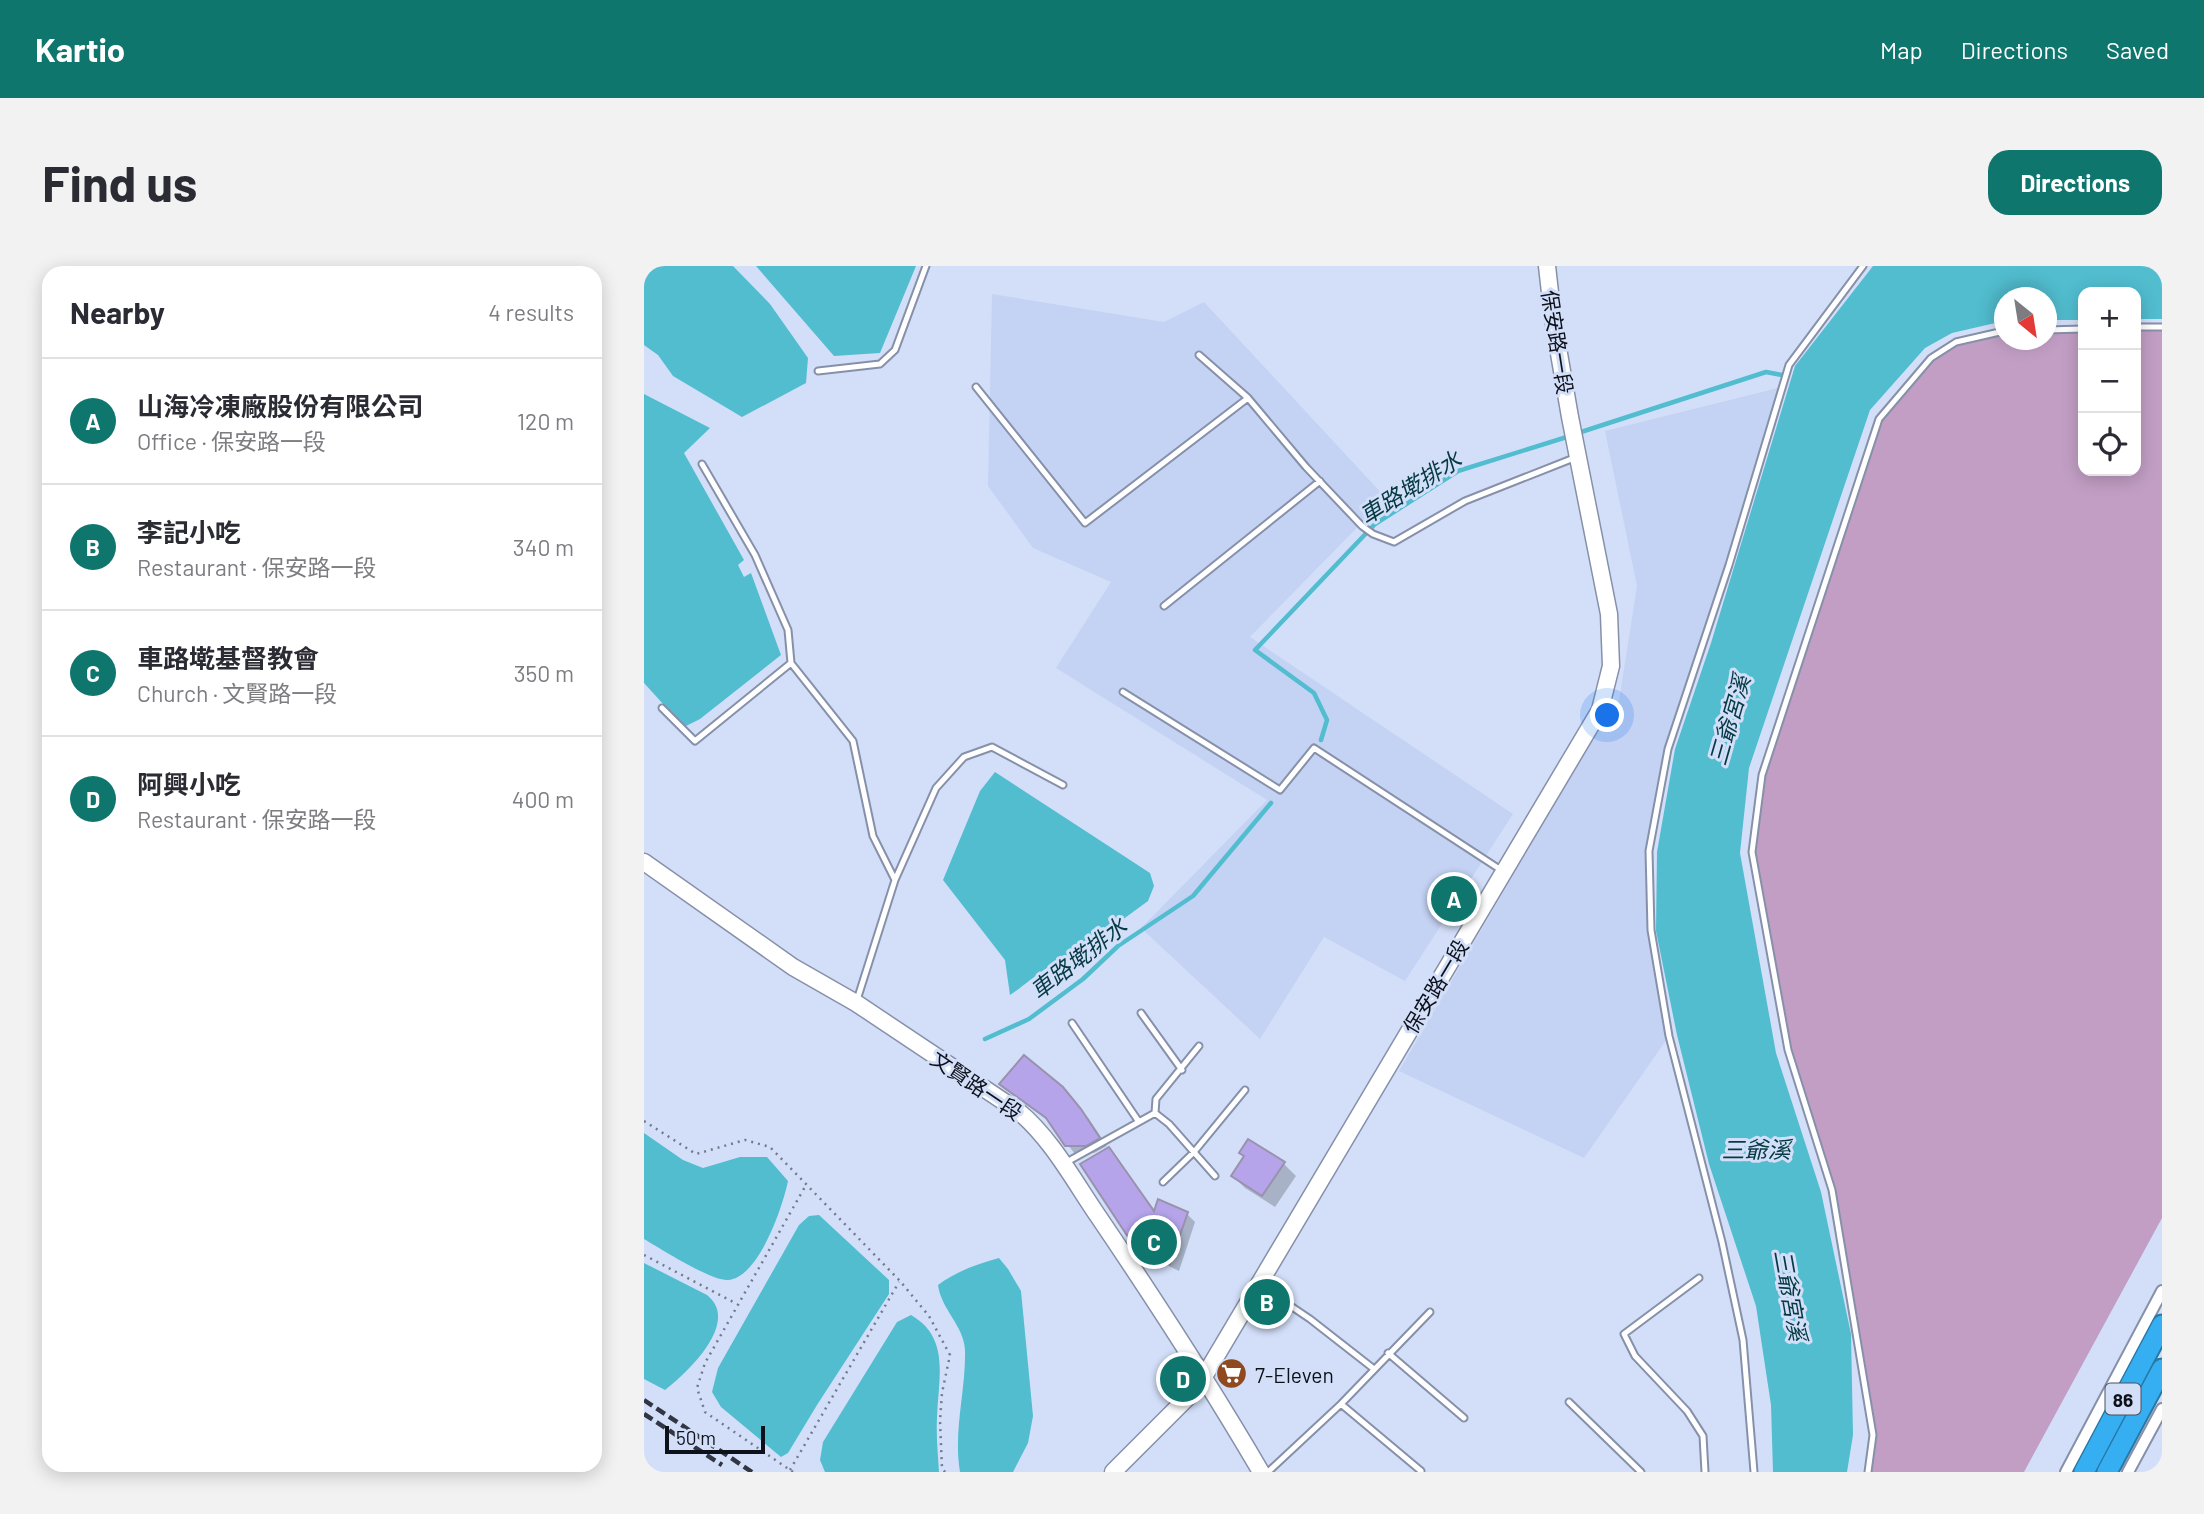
<!DOCTYPE html>
<html lang="en">
<head>
<meta charset="utf-8">
<style>
	body { margin:0; font-family:Barlow,"Noto Sans TC",sans-serif; background:#f2f2f3; color:#2b2b33 }
	.controls { position:absolute; right:21px; top:21px; display:grid; overflow:hidden; border-radius:14px; box-shadow:0 4px 18px #0003 }
	.controls button { width:63px; height:63px; display:grid; place-items:center; padding:0; border:0; border-bottom:2px solid #e1e1e2; background:#fff; color:#2b2b33; font:35px sans-serif }
	.compass { position:absolute; left:1350px; top:21px; width:63px; height:63px; border-radius:50%; background:#fff; box-shadow:0 4px 18px #0003; rotate:150deg }
	.scale { position:absolute; left:21px; bottom:18px; width:100px; box-sizing:border-box; padding-left:7px; border:4px solid #0d111a; border-top:0; font-size:19px; line-height:24px; white-space:nowrap; color:#0d111a; -webkit-text-stroke:5px #d3dff9; paint-order:stroke }
	.you { position:absolute; left:964px; top:450px; width:24px; height:24px; margin:-18px; border:5px solid #fff; border-radius:50%; background:#1a73e8; box-shadow:0 0 0 10px #1a73e833 }
	.badge { display:grid; place-items:center; width:46px; height:46px; border-radius:50%; background:#0f766e; color:#fff; font-size:23px; font-weight:700 }
	.pin { position:absolute; translate:-50% -50%; border:4px solid #fff; box-shadow:0 2px 7px #0006 }
	.list { margin:0; padding:0; list-style:none }
	h2 { display:flex; justify-content:space-between; align-items:center; height:91px; margin:0; padding:0 28px; font-size:30px }
	h2 small { font-size:23px; font-weight:400; color:#7c7c81 }
	.list li { display:grid; grid-template-columns:46px 1fr auto; gap:21px; align-items:center; box-sizing:border-box; height:126px; padding:0 28px; border-top:2px solid #e1e1e2 }
	.list b { display:block; font-size:26px; white-space:nowrap }
	.list p { margin:0; font-size:23px; white-space:nowrap; color:#7c7c81 }
	.list em { font-size:23px; font-style:normal; color:#7c7c81 }
	.icon { flex:none; width:38px; height:38px; fill:none; stroke:currentColor; stroke-width:2; stroke-linecap:round; stroke-linejoin:round }
	.map { position:relative; flex:none; width:1518px; height:1206px; overflow:hidden; border-radius:21px }
	header { display:flex; align-items:center; gap:42px; box-sizing:border-box; height:98px; padding:0 35px; background:#0f766e; color:#fff }
	header strong { font-size:33px }
	nav { display:flex; gap:38px; margin-inline-start:auto; font-size:24px }
	.intro { display:flex; align-items:center; justify-content:space-between; box-sizing:border-box; height:168px; padding:0 42px }
	h1 { margin:0; font-size:49px }
	.button { padding:18px 32px; border-radius:21px; background:#0f766e; color:#fff; font-size:24px; font-weight:700 }
	main { display:flex; gap:42px; padding:0 42px }
	aside { flex:1; background:#fff; border-radius:21px; box-shadow:0 4px 18px #0003 }
	.map>svg:first-child { display:block }
</style>
</head>
<body>
<header>
<strong>Kartio</strong>
<nav><a>Map</a><a>Directions</a><a>Saved</a></nav>
</header>
<div class="intro"><h1>Find us</h1><a class="button">Directions</a></div>
<main>
<aside>
<h2>Nearby<small>4 results</small></h2>
<ul class="list">
<li><span class="badge">A</span><div><b>山海冷凍廠股份有限公司</b><p>Office · 保安路一段</p></div><em>120 m</em></li>
<li><span class="badge">B</span><div><b>李記小吃</b><p>Restaurant · 保安路一段</p></div><em>340 m</em></li>
<li><span class="badge">C</span><div><b>車路墘基督教會</b><p>Church · 文賢路一段</p></div><em>350 m</em></li>
<li><span class="badge">D</span><div><b>阿興小吃</b><p>Restaurant · 保安路一段</p></div><em>400 m</em></li>
</ul>
</aside>
<div class="map">
<svg width="1518" height="1206" viewBox="0 0 1518 1206">
	<rect width="100%" height="100%" fill="#d3dff9"/>
	<path fill="#c4d2f3" d="M348 28 520 56 560 36 742 232 606 371 869 548 761 715 680 671 616 773 497 662 623 534 412 402 467 316 389 282 344 220Z
		M1138 121 1085 299 1024 483 1005 585 1007 664 1025 770 940 892 755 805 948 474 975 435 993 320 961 165Z"/>
	<path fill="#c29ec4" d="M1492 61H1518V952L1380 1206H1224L1229 1169 1188 924 1144 784 1108 586 1118 509 1235 153 1287 92 1312 76 1360 65V74H1402L1403 64 1439 63V205H1492Z"/>
	<path fill="#51bdcf" d="M0 0H89L126 38 164 92 162 117 98 151 29 110 14 89 0 79Z
		M112 0H272L236 87 190 90Z
		M1229 0H1518V53H1492V26H1439V54H1403L1402 32H1360V55L1308 67 1281 82 1226 144 1105 502 1096 587 1132 787 1177 926 1207 1068 1209 1169 1203 1206H1129L1127 1139 1112 1040 1065 898 1033 769 1012 665 1013 586 1031 483 1067 377 1151 100Z
		M0 128 66 162 40 187 100 294 94 299 100 311 107 307 137 389 56 453 40 461 0 417Z
		M351 506 506 607 510 620 504 635 429 690C406 695 386 716 366 729L361 694 299 614 336 525Z
		M0 867 39 894 59 902 96 891H123L144 915C139 940 115 1012 84 1014 67 1015 17 983 0 973Z
		M175 949 245 1014V1028L173 1139 144 1187 137 1191 77 1141 68 1126 74 1102 155 959 165 950Z
		M355 992 364 1003 377 1025 389 1150 384 1177 369 1206H316C309 1165 322 1125 321 1084 320 1060 297 1043 294 1019 313 1005 333 998 355 992Z
		M0 997 63 1029C97 1056 44 1106 21 1124L0 1113Z
		M267 1049C307 1072 294 1113 293 1152 292 1170 294 1188 295 1206H181L176 1194 179 1176 253 1056Z"/>
	<path fill="#0003" d="M357 818 427 831 445 853 463 880 450 887 431 888 406 856Z
		M464 883 512 946 543 948 551 956 535 1005 500 988 492 979Z
		M639 897 652 910 631 941 601 922 589 910Z"/>
	<g fill="none" stroke-linecap="round" stroke-linejoin="round">
		<path stroke="#51bdcf" stroke-width="4.5" d="M934 167 1122 106 1138 109
			M677 474 683 454 670 427 611 384 731 258 814 205 926 170
			M341 773 385 753 439 713 474 680 549 630 627 537"/>
	</g>
	<path fill="#b6a4eb" stroke="#9892ac" stroke-width="2" d="M380 789 419 821 437 843 456 872 442 880H421L402 852 355 818Z
		M604 873 641 896 618 930 587 910 600 890 595 887Z
		M465 881 510 945 514 933 544 946 526 998 490 980 436 898Z"/>
	<g fill="none" stroke-linecap="round" stroke-linejoin="round">
		<defs>
			<path id="lane" d="M1492 61H1518
				M1402 64 1439 63
				M555 89 604 132 662 201 718 260 729 268 750 276 821 235 930 192
				M174 105 236 98 251 84 282 0
				M332 121 441 257 604 132
				M58 198 111 289 144 364 147 397 209 475 229 570 251 614
				M520 340 676 215
				M479 426 636 524 670 482 857 604
				M18 442 51 475 147 397
				M213 734 251 614 292 522 320 491 348 481 419 519
				M497 747 538 804
				M428 757 495 856
				M511 847 525 858 571 910
				M421 897 511 847 512 833 555 780
				M519 916 550 886 601 824
				M1055 1012 980 1068 991 1090 1043 1145 1059 1170 1061 1206
				M617 1020 666 1053 730 1103
				M744 1087 820 1152
				M925 1136 997 1206
				M697 1138 777 1205
				M624 1206 697 1138 786 1046
				M1110 1206 1099 1074 1078 976 1025 770 1007 664 1005 585 1024 483 1085 299 1145 99 1219 0
				M1224 1206 1229 1169 1188 924 1144 784 1108 586 1118 509 1235 153 1287 92 1312 76 1360 65"/>
			<path id="street" d="M1422 1206 1518 1025
				M1484 1206 1518 1143"/>
			<path id="secondary" d="M0 596 149 701 212 737 374 845C407 872 430 915 454 950 511 1034 566 1119 617 1206
				M469 1206 544 1131 561 1109 956 444 967 400 965 348 926 151 909 53 903 0"/>
			<path id="highway" d="M1440 1206 1518 1059
				M1463 1206 1518 1103"/>
		</defs>
		<use href="#lane" stroke="#8690a9" stroke-width="9"/>
		<use href="#street" stroke="#8690a9" stroke-width="14"/>
		<use href="#secondary" stroke="#8690a9" stroke-width="19"/>
		<use href="#highway" stroke="#2878a6" stroke-width="23"/>
		<path stroke="#727a8c" stroke-width="2.5" stroke-dasharray="2 5" stroke-linecap="butt" d="M0 855 52 888 101 874 126 881 256 1015 285 1050 306 1089 298 1127 296 1155 298 1202 301 1206
			M0 989 93 1038
			M146 1204 255 1016
			M149 1206 61 1146 53 1122 61 1097 162 919"/>
		<use href="#lane" stroke="#fff" stroke-width="5"/>
		<use href="#street" stroke="#fff" stroke-width="10"/>
		<use href="#secondary" stroke="#fff" stroke-width="16"/>
		<use href="#highway" stroke="#36aff2" stroke-width="19"/>
		<path stroke="#313642" stroke-width="4.5" stroke-dasharray="10 5" stroke-linecap="butt" d="M0 1134 108 1206
			M0 1148 78 1199"/>
	</g>
	<defs>
		<symbol id="supermarket-disc" viewBox="-11 -11 22 22"><circle r="9.5" fill="#8f4b1f" stroke="#d3dff9"/><path d="M-6-5.5h2.5l.6 2H6L4.5 2H-2.5L-4.4-4H-6ZM-1.5 3.2a1.3 1.3 0 1 0 .1 0ZM3 3.2a1.3 1.3 0 1 0 .1 0Z" fill="#fff"/></symbol>
	</defs>
	<g fill-rule="evenodd">
		<use href="#supermarket-disc" x="570" y="1090" width="35" height="35"/>
	</g>
	<g text-anchor="middle" dominant-baseline="central" stroke-width="6" stroke-linejoin="round" paint-order="stroke">
		<rect fill="#d3dff9" stroke="#484f5d" stroke-width="2" x="1461.5" y="1117.5" width="35" height="31" rx="5"/>
		<g font-size="19" font-weight="bold" fill="#0d111a">
			<text x="1479" y="1133">86</text>
		</g>
		<g font-size="21" fill="#0d111a" stroke="#d3dff9">
			<text transform="translate(914 76) rotate(81)">保安路一段</text>
			<text transform="translate(791 720) rotate(-59)">保安路一段</text>
			<text transform="translate(333 819) rotate(34)">文賢路一段</text>
		</g>
		<g font-size="21" fill="#0d111a" stroke="#d3dff9" text-anchor="start">
			<text x="611" y="1108">7-Eleven</text>
		</g>
		<g font-size="23" font-style="italic" fill="#063a42" stroke="#d3dff9">
			<text transform="translate(766 221) rotate(-32)">車路墘排水</text>
			<text transform="translate(1085 454) rotate(-74)">三爺宮溪</text>
			<text transform="translate(434 692) rotate(-38)">車路墘排水</text>
			<text x="1112" y="883">三爺溪</text>
			<text transform="translate(1147 1029) rotate(80)">三爺宮溪</text>
		</g>
	</g>
</svg>
<div class="controls">
<button>+</button>
<button>−</button>
<button><svg class="icon" aria-label="locate" viewBox="0 0 24 24"><circle cx="12" cy="12" r="6"/><path d="M12 2v4M12 18v4M2 12h4M18 12h4"/></svg></button>
</div>
<svg class="compass" viewBox="-18 -18 36 36"><path d="M0-13l5 13h-10z" fill="#e53935"/><path d="M0 13l5-13h-10z" fill="#7c7c81"/></svg>
<div class="scale">50 m</div>
<div class="you"></div>
<div class="pin badge" style="left:810px;top:633px">A</div>
<div class="pin badge" style="left:623px;top:1036px">B</div>
<div class="pin badge" style="left:510px;top:976px">C</div>
<div class="pin badge" style="left:539px;top:1113px">D</div>
</div>
</main>
</body>
</html>
